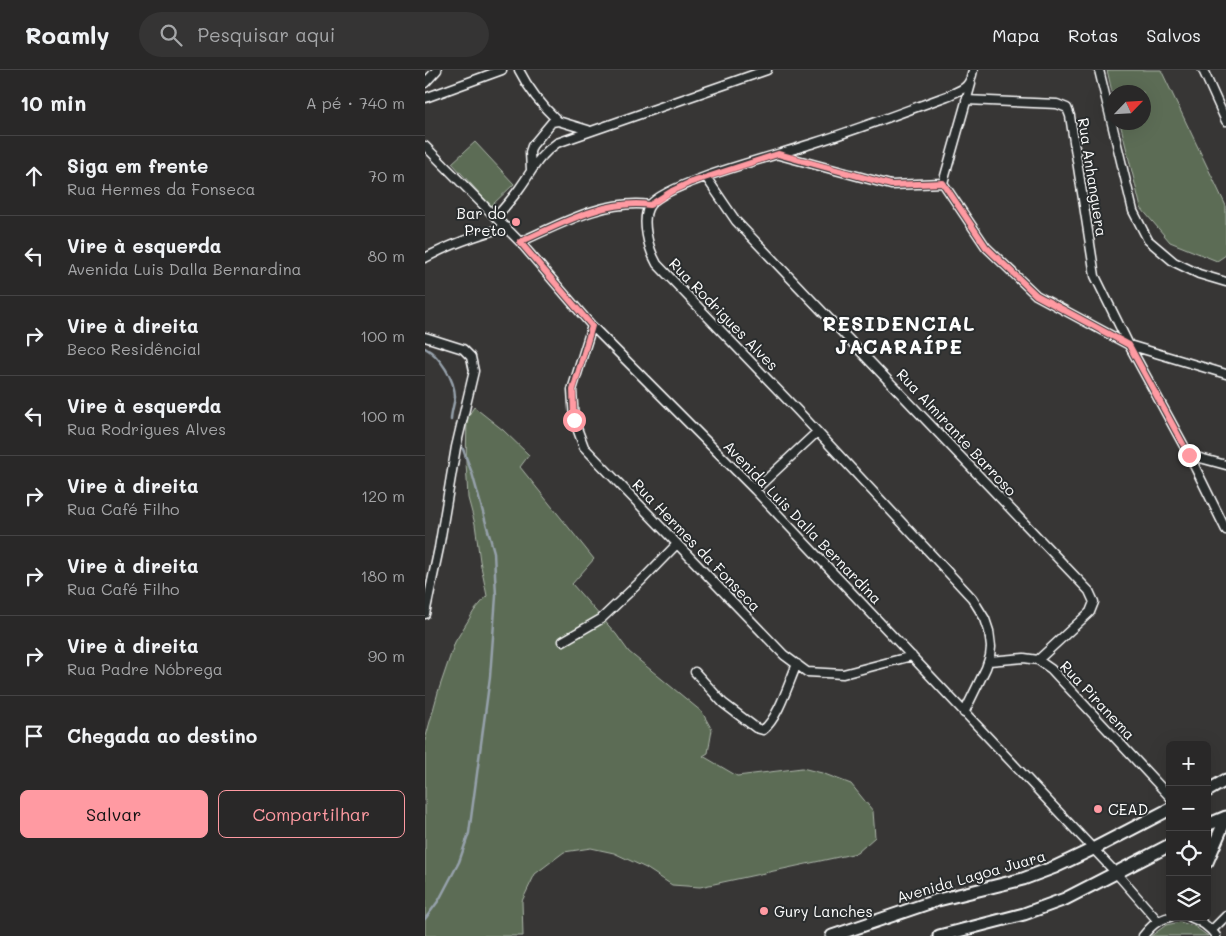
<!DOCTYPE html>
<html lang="pt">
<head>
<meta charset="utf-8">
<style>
	body { margin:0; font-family:Mali,sans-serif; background:#353434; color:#f1f3f6 }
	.controls { position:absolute; right:15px; bottom:15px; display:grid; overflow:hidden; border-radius:8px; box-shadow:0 5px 20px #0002 }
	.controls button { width:45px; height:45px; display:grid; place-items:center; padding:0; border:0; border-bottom:1px solid #454445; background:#292828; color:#f1f3f6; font:25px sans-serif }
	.compass { position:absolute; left:681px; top:15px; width:45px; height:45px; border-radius:50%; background:#292828; box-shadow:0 5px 20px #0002; rotate:65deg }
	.stop { position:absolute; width:15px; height:15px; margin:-11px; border:4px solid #ff9aa2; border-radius:50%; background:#fff }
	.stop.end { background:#ff9aa2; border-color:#fff; box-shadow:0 1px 5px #0008 }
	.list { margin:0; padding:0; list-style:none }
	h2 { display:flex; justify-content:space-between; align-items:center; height:65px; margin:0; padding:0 20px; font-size:21px }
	h2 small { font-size:16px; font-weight:400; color:#a5a6a8 }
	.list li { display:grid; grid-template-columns:32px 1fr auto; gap:15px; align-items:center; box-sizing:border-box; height:80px; padding:0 20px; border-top:1px solid #454445 }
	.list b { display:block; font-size:19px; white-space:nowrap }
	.list p { margin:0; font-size:16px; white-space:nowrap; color:#a5a6a8 }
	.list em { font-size:16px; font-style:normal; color:#a5a6a8 }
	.actions { display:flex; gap:10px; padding:15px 20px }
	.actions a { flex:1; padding:11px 0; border:1px solid #ff9aa2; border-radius:8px; text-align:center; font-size:18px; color:#ff9aa2 }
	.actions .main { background:#ff9aa2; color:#111 }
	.icon { flex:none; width:28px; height:28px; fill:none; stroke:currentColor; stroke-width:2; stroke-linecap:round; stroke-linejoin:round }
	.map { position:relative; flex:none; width:801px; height:866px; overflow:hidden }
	header { display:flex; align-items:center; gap:30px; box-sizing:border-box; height:70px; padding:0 25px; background:#292828; border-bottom:1px solid #454445 }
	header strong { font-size:24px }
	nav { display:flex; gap:28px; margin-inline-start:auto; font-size:18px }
	.search { width:350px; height:45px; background:#353434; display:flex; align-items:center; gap:12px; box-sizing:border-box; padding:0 18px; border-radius:28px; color:#a5a6a8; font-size:19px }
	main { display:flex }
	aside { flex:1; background:#292828 }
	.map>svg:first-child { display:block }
</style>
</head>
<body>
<header>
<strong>Roamly</strong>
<div class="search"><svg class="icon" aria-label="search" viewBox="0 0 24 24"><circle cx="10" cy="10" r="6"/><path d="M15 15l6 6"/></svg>Pesquisar aqui</div>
<nav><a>Mapa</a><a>Rotas</a><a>Salvos</a></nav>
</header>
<main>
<aside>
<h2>10 min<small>A pé · 740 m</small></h2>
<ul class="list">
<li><svg class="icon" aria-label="ahead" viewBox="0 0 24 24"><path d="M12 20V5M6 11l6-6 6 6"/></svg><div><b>Siga em frente</b><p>Rua Hermes da Fonseca</p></div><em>70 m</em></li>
<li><svg class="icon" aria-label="left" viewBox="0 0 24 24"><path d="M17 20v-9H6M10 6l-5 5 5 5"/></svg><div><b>Vire à esquerda</b><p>Avenida Luis Dalla Bernardina</p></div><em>80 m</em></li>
<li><svg class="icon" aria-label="right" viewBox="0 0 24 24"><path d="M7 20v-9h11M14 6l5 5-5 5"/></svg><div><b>Vire à direita</b><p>Beco Residêncial</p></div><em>100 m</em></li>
<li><svg class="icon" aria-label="left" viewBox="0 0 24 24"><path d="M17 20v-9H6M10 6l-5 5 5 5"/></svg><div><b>Vire à esquerda</b><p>Rua Rodrigues Alves</p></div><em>100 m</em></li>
<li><svg class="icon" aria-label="right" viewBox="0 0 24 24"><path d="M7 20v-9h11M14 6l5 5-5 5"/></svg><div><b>Vire à direita</b><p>Rua Café Filho</p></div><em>120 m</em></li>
<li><svg class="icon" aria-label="right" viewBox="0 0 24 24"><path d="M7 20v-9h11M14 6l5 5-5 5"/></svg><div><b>Vire à direita</b><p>Rua Café Filho</p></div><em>180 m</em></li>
<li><svg class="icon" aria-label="right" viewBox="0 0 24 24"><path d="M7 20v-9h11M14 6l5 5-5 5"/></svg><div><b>Vire à direita</b><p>Rua Padre Nóbrega</p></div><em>90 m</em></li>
<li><svg class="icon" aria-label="arrive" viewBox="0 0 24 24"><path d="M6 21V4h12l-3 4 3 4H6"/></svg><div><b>Chegada ao destino</b></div></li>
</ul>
<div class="actions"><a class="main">Salvar</a><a>Compartilhar</a></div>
</aside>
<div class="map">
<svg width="801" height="866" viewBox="0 0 801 866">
	<rect width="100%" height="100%" fill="#373635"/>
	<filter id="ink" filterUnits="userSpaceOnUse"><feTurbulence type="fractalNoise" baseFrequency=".02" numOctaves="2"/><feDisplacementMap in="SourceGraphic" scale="10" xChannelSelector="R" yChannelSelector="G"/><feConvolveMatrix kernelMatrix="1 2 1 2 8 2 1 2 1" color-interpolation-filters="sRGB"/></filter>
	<g filter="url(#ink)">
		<path fill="#5b6c55" stroke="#adb6aa" d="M682 0H736L801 136V185L792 191 745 172 716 138 695 53 718 52V22H688V26Z
			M50 72 89 114 66 136 27 93Z
			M49 337 78 360 104 385 95 397 169 489 147 514 191 564 204 582 277 642 287 660 283 683 278 686 312 706 377 698 397 703 426 714 448 741 450 767 432 783 275 817 247 815 221 798 189 783 166 778 139 782 110 804 97 831 98 866H0V670L13 622 30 572 49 541 62 526 55 491 50 454 43 428 41 392 42 348Z
			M755 852 769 856 783 866H726L741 855Z"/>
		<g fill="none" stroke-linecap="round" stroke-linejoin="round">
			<path stroke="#96a1ab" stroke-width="2.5" d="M0 278C15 286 30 310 30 327 29 335 26 342 26 350
				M0 849 14 830 34 792 44 763 65 607 71 526 69 482 47 403 36 374"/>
			<defs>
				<path id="street" d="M94 0C104 20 117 36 133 51
					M674 0 708 141 723 170 749 192 774 204 801 212
					M778 0 801 51
					M0 13 12 0
					M0 28 77 0
					M541 30 632 34 642 38 645 46 670 206 704 275 764 385 801 460
					M0 76 95 172 167 256 330 420 692 804 733 851
					M354 85 466 115 518 113
					M106 100 105 82 107 76 127 52 133 51 163 60
					M281 107 311 151 664 521 669 532 665 542 613 590
					M518 113 561 177 611 225 704 275 801 304
					M518 113 546 14
					M71 147C79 138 87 129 94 119 108 100 112 87 132 73L342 0
					M95 172C136 154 179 129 225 135
					M0 188C26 174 52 165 81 157
					M167 256 147 320 149 350 159 377 359 585 382 602 418 604 487 586
					M0 267 38 279 46 287 49 301 31 377 14 478 0 544
					M764 385 801 395
					M330 420 392 362
					M138 571 176 549 218 509 252 474
					M564 591 599 588 613 590 626 599 745 727
					M270 602 298 633 331 658 338 660C353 649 364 612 372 594
					M539 643 561 598 565 586 566 577 564 561 560 549 547 528 373 341 232 194C224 180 215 149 225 135 243 112 357 84 389 73 434 59 478 42 522 26 538 19 545 18 548 0
					M765 847C776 851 784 856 791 866
					M787 860 801 846
					M718 866C726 856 732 850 745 847"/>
				<path id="secondary" d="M782 721 801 710
					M782 755 801 747
					M782 792 801 748
					M407 866 513 830 598 809 630 797 668 779 745 739
					M514 866 599 844 640 829 745 775"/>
			</defs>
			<use href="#street" stroke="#fff" stroke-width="11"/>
			<use href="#secondary" stroke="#fff" stroke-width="15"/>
			<use href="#street" stroke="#2a2d2e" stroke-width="8"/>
			<use href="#secondary" stroke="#2a2d2e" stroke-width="11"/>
		</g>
	</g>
	<g fill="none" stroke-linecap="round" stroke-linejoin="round" filter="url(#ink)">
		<path stroke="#ff9aa2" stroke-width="6" d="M149 350 148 320 167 256 95 172C136 154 179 129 225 135L247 121 264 113 353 84 466 115 518 113 561 177 611 225 704 275 764 385"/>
	</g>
	<g fill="#ff9aa2" stroke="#2a2d2e" stroke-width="2">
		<circle cx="91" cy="152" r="5"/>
		<circle cx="673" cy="739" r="5"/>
		<circle cx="339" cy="841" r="5"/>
	</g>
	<g text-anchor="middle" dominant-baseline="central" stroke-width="4" stroke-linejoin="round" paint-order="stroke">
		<g font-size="15" fill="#fff" stroke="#2a2d2e">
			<text transform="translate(668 107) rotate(81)">Rua Anhanguera</text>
			<text transform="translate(299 244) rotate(46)">Rua Rodrigues Alves</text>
			<text transform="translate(532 362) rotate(47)">Rua Almirante Barroso</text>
			<text transform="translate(378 452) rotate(46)">Avenida Luis Dalla Bernardina</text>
			<text transform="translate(272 475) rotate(46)">Rua Hermes da Fonseca</text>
			<text transform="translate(673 630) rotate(47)">Rua Piranema</text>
			<text transform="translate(546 806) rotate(-16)">Avenida Lagoa Juara</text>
		</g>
		<g font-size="15" fill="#fff" stroke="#2a2d2e" text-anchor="start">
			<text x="81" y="143" text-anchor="end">Bar do<tspan x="81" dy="17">Preto</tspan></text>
			<text x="683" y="739">CEAD</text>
			<text x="349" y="841">Gury Lanches</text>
		</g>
		<g font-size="20" font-weight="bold" letter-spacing="1" fill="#fff" stroke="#2a2d2e">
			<text x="474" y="253">RESIDENCIAL<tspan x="474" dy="23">JACARAÍPE</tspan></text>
		</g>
	</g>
</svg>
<div class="controls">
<button>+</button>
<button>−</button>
<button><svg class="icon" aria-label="locate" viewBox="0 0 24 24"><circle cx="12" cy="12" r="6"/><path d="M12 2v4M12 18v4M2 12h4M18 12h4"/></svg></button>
<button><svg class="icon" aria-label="layers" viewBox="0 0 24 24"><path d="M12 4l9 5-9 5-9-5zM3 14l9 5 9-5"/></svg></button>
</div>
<svg class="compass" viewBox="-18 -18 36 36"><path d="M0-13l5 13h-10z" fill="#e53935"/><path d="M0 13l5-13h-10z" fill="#a5a6a8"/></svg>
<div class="stop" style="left:149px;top:350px"></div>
<div class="stop end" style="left:764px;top:385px"></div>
</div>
</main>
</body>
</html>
